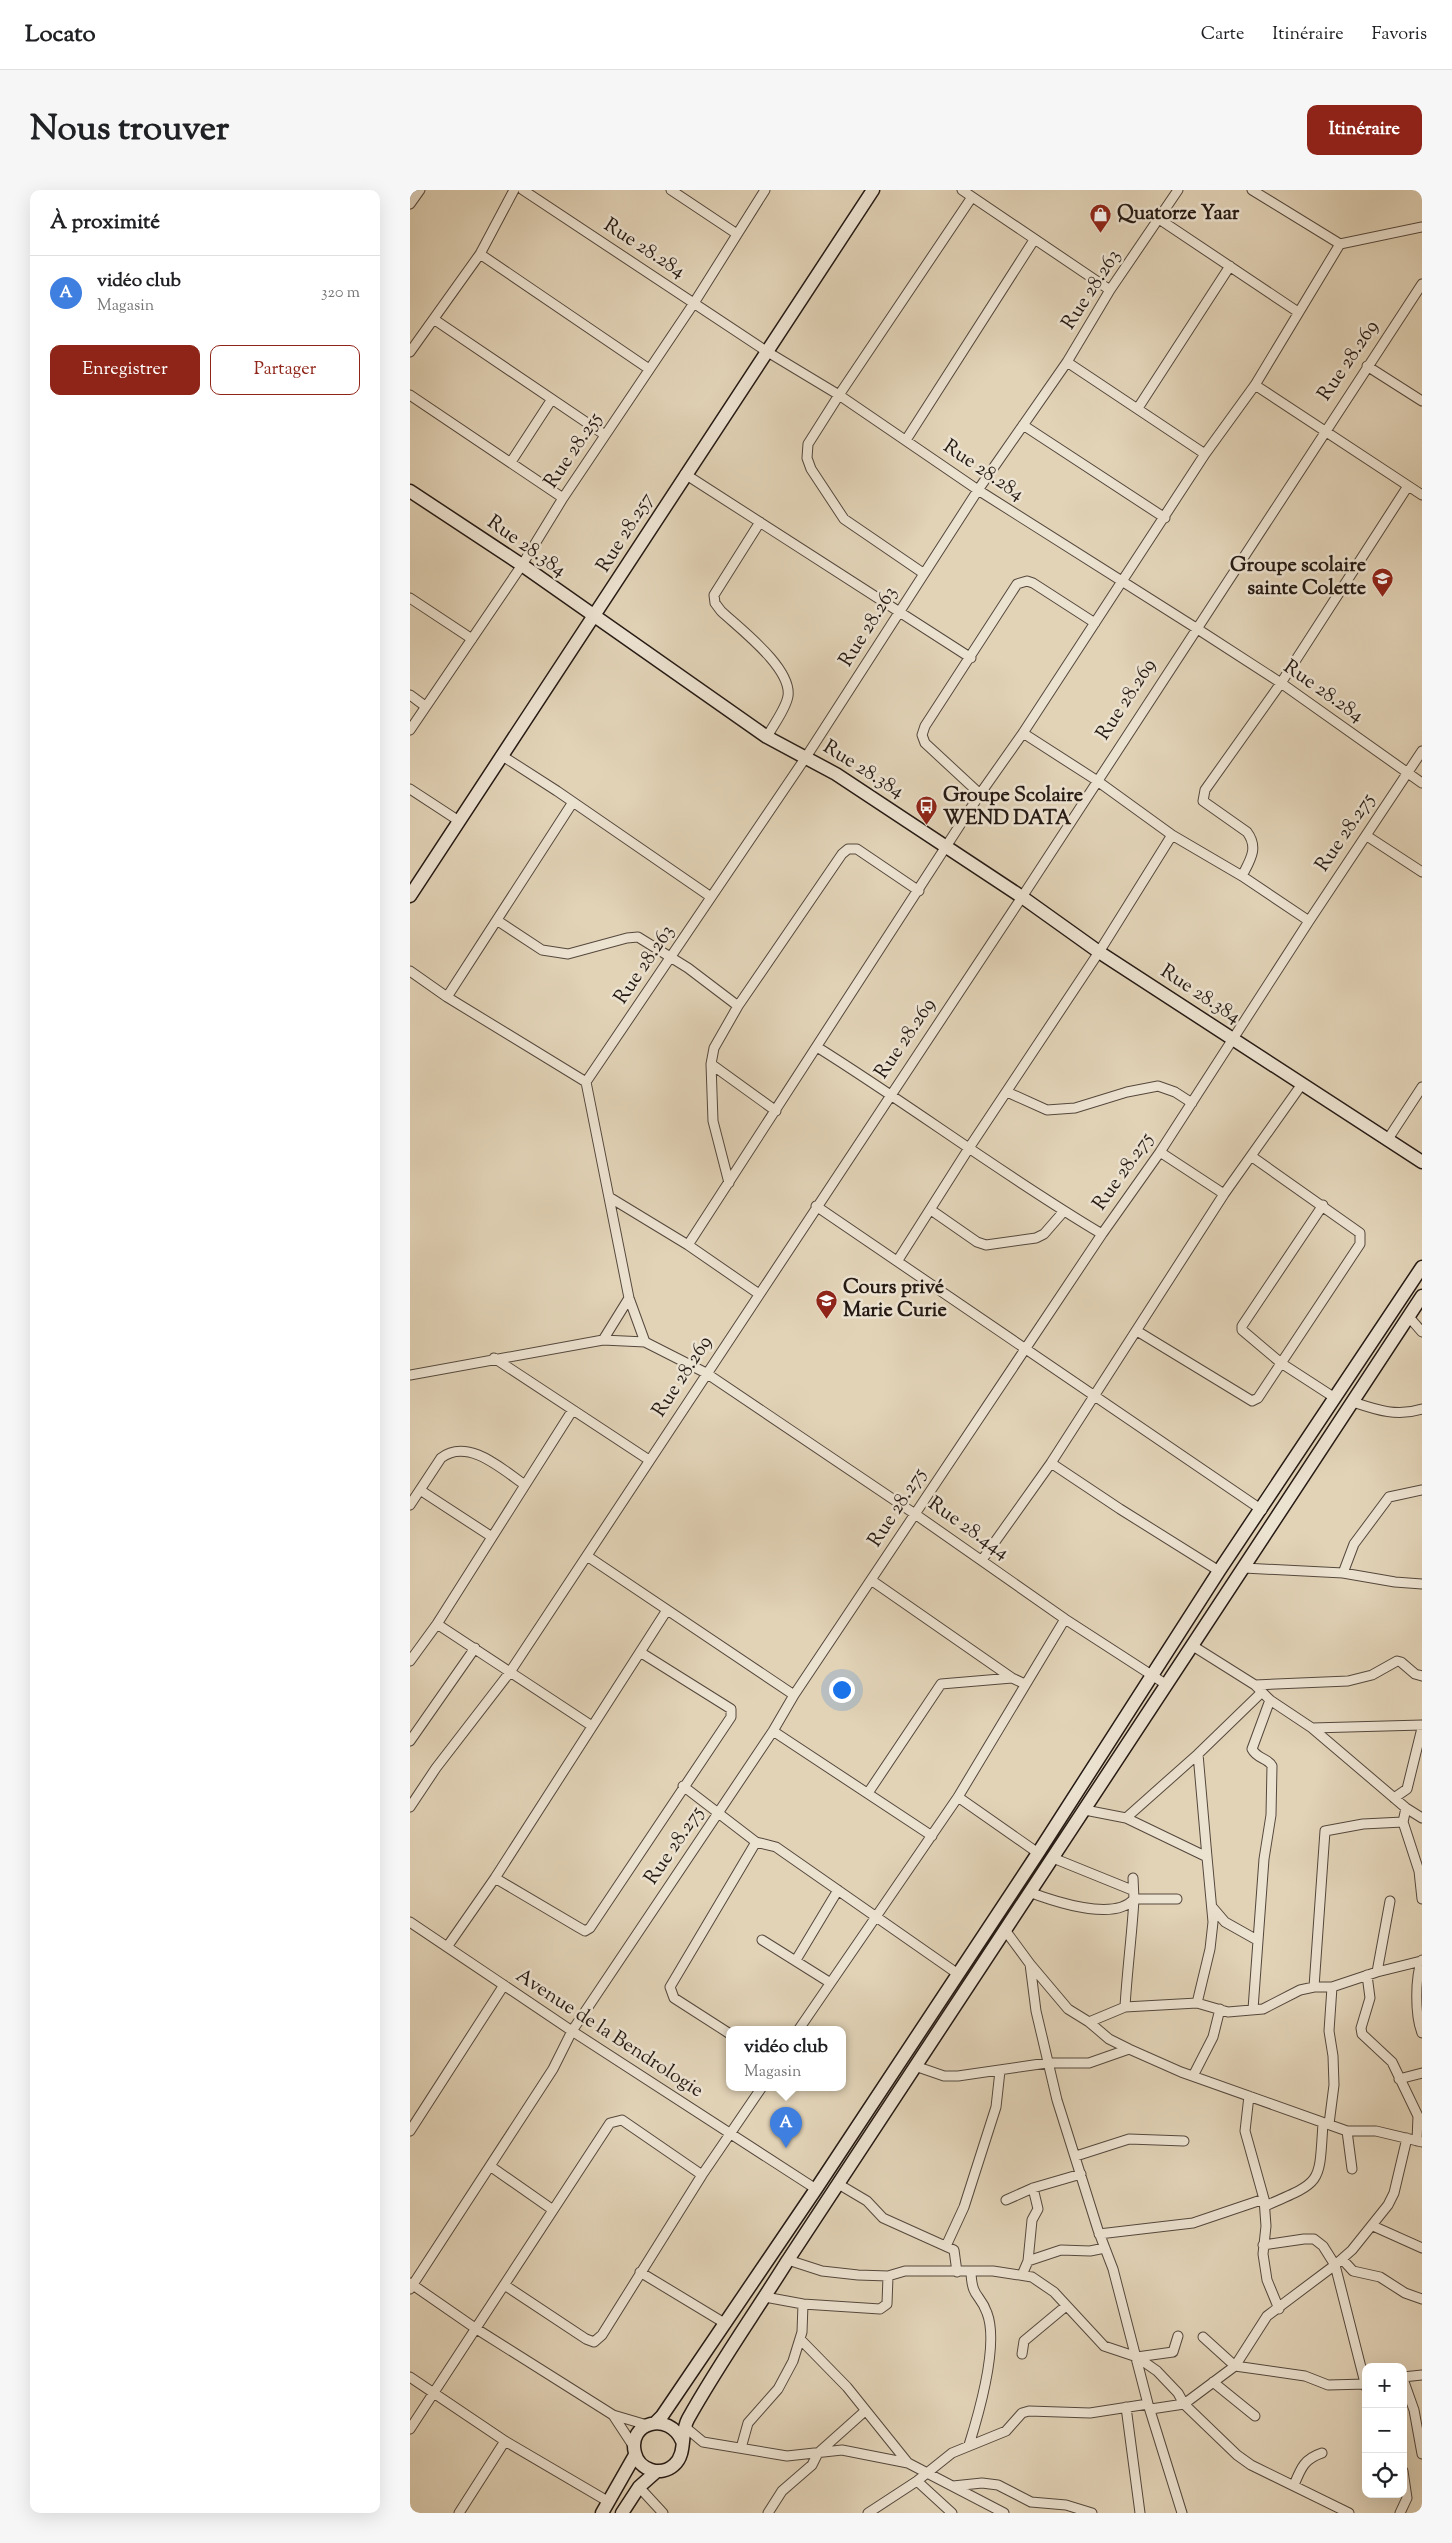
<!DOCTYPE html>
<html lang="fr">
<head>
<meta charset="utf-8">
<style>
	body { margin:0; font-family:"Sorts Mill Goudy",serif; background:#f6f6f6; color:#202124 }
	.controls { position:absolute; right:15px; bottom:15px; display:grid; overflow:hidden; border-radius:10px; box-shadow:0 5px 20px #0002 }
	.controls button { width:45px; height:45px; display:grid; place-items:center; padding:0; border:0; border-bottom:1px solid #e0e0e0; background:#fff; color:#202124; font:25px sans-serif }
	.you { position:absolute; left:431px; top:1499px; width:18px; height:18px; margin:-12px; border:4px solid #fff; border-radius:50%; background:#1a73e8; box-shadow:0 0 0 8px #1a73e833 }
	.badge { display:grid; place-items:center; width:32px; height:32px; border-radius:50%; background:#8f2418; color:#fff; font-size:16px; font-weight:700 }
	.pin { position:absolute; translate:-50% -41px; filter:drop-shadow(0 1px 2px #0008) }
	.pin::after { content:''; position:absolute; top:26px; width:18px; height:15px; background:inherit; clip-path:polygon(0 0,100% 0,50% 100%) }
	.popup { position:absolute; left:316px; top:1836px; width:120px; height:65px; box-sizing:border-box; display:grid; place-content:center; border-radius:10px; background:#fff; filter:drop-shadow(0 1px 4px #0005); font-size:16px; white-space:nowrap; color:#757577 }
	.popup b { font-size:19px; color:#202124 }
	.popup::after { content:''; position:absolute; left:50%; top:100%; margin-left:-10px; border:10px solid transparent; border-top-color:#fff }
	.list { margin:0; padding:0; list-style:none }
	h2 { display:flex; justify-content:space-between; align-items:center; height:65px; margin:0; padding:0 20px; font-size:21px }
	h2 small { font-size:16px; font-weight:400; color:#757577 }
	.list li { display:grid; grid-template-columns:32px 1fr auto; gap:15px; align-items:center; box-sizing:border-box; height:75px; padding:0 20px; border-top:1px solid #e0e0e0 }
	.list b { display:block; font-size:19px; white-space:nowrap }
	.list p { margin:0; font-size:16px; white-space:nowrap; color:#757577 }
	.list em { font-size:16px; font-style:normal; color:#757577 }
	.actions { display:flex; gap:10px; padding:15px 20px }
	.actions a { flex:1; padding:11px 0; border:1px solid #8f2418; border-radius:10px; text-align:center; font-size:18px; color:#8f2418 }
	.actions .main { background:#8f2418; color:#fff }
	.icon { flex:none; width:28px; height:28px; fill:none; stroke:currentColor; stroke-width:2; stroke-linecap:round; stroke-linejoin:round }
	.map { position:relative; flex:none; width:1012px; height:2323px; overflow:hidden; border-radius:10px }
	header { display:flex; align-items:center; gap:30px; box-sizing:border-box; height:70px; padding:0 25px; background:#fff; border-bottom:1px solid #e0e0e0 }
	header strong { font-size:24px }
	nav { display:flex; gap:28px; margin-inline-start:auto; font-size:18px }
	.intro { display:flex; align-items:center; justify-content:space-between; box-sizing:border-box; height:120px; padding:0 30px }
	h1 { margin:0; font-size:35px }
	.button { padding:12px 22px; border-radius:10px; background:#8f2418; color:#fff; font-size:18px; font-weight:700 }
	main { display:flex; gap:30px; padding:0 30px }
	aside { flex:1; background:#fff; border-radius:10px; box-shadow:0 5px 20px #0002 }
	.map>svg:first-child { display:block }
</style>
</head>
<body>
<header>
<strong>Locato</strong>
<nav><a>Carte</a><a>Itinéraire</a><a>Favoris</a></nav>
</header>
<div class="intro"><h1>Nous trouver</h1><a class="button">Itinéraire</a></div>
<main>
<aside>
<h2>À proximité<small></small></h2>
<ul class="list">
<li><span class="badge" style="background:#3f7fe0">A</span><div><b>vidéo club</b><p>Magasin</p></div><em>320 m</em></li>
</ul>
<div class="actions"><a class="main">Enregistrer</a><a>Partager</a></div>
</aside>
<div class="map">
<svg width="1012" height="2323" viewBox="0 0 1012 2323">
	<rect width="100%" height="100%" fill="#e2d3b7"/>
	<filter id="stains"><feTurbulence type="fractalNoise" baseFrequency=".004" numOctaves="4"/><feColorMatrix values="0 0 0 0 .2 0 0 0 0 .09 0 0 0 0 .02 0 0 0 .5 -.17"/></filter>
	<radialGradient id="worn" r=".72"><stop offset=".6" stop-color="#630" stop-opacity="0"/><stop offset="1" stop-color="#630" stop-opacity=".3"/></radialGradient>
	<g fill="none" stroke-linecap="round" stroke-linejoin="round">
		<defs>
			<path id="street" d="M113 0 356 161 429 205 568 300 786 438 871 493 1012 593
				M261 0 327 44
				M552 0 700 100
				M842 0 930 54 1012 37
				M0 14 10 0
				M749 29 888 122
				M70 64 239 179
				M25 130 195 245
				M0 162 70 64 104 0
				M657 172 795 264
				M957 176 1012 211
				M845 195 1012 305
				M0 205 153 308
				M728 218 820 76
				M613 235 755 328
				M496 250 624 50
				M101 272 142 209
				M275 284 561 468
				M350 332 304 405 305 413 311 421C330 439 382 478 378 506 376 519 363 535 357 547
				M513 383 434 329 401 279 397 268 398 254 429 205 562 7
				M0 408 62 449
				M0 505 15 516
				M0 540 112 375 153 308 284 113 355 0
				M613 543 686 590 762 645 832 686 899 731
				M91 565 147 601 301 707
				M0 599 49 631
				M570 604 515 553 512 545 515 536 607 394 617 391 623 393 685 433
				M957 646 1012 682
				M832 686C840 670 849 658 837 642L793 611 795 600 871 493 998 296
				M88 731 132 760 158 764 217 748 228 747 278 778 328 816
				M0 781 37 807 176 892 219 1108 235 1152
				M37 807 163 612
				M407 857C503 917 594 986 692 1044
				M301 874 366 921
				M176 892 396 567 568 300 657 172 700 100 768 0
				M597 902 637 920 665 918 717 902 748 896 765 902 782 913
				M978 949 1012 897
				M750 962 814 1004
				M319 993 303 931 301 874 304 858 328 816 432 664 438 659H447L509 701
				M199 1007 278 1055 349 1104
				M913 1015 832 1136V1140L871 1173 925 1208
				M406 1016 852 1320
				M521 1020 567 1052 576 1055 626 1048 634 1044 654 1021
				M278 1055 570 604 613 543 795 264 845 195 930 54
				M488 1070 559 958 689 762 762 645
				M999 1127 1012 1142
				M727 1141 842 1211 848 1208 950 1054V1043L841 966
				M193 1150 219 1108
				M84 1168 239 1270
				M0 1185 193 1150 235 1152 296 1183 505 1324 655 1429 757 1495
				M943 1212C967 1220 987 1227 1012 1219
				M641 1273 710 1319 809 1381
				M10 1300 82 1347
				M0 1315 31 1268C58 1247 93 1280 115 1295
				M177 1366 384 1505
				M572 1370 641 1273 814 1004 892 894
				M834 1378 933 1383 985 1392 1012 1394
				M933 1383 944 1354 979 1307 1012 1300
				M461 1390 602 1488 615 1494
				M27 1434 182 1536
				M783 1456 845 1495 860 1510 902 1538 996 1618 1012 1628
				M0 1471 27 1434 162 1221
				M845 1495 938 1491 962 1485 987 1471 991 1472 1005 1484 1012 1486
				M902 1538 1012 1535
				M363 1541 522 1646
				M0 1551 65 1458
				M788 1564 797 1667
				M273 1596 346 1652 366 1657 548 1784
				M458 1603 531 1494 602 1488
				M548 1607 628 1663
				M984 1608 997 1599 1012 1538
				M0 1617 26 1578 100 1482 612 707 1012 94
				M996 1618 993 1632 1009 1681 1012 1709
				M675 1620 716 1628 788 1564 852 1502
				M643 1668 722 1700
				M85 1688 168 1737 175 1741 180 1738 321 1527V1519L230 1462
				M619 1702C643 1711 704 1732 724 1709L723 1688
				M803 1718 815 1732 847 1750
				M0 1732 162 1841 406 1999
				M595 1740 620 1774 626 1821 647 1910 688 2040 703 2079 738 2214 772 2323
				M352 1750 419 1792
				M37 1757 85 1688 257 1420
				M386 1770 428 1700
				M1012 1770C1005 1787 1005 1825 1012 1843
				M620 1774 658 1819 679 1832 699 1849 719 1859 771 1882 937 1941H966L1012 1952
				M967 1782 980 1711
				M957 1785 960 1808 951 1838 952 1844 982 1872 1008 1926 1007 1951
				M904 1797 915 1641 953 1634 993 1632
				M787 1813 818 1822 853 1819 890 1800 904 1797H922L967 1782 1011 1771
				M715 1817C717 1781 722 1745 724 1709H767
				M843 1819 854 1669 861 1625 862 1576C858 1568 847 1569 842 1559L860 1510
				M679 1832 715 1817 787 1813 800 1759 803 1732 797 1667 716 1628
				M389 1839 548 1607 655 1429
				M320 1844 264 1808 260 1797 346 1652
				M505 1876 534 1886H548L637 1873H679L719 1859
				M783 1886 803 1847 810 1819
				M989 1889 1012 1883
				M839 1906 835 1941 854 2009 856 2036 853 2064 857 2090 869 2119
				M919 1934 924 1895 923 1866 919 1841 922 1797
				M0 1941 94 1795
				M937 1941 942 1979
				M666 1966 719 1949 774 1951
				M80 1976 143 2020
				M430 1995 457 2011 473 2028 544 2060 547 2082
				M596 2010 623 1998 671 1984
				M855 2016C913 1991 909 1995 913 1933
				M963 2036 1012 2058
				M689 2044 783 2033 854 2009
				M853 2055 894 2049H904L913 2056 925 2075 956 2197
				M536 2056 554 2017 586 1917 590 1881
				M932 2069 943 2081 970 2087 995 2103 1012 2109
				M378 2070 412 2081 448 2085 478 2086 495 2081H583L622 2087 644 2102 694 2156 727 2167 747 2181 768 2203 774 2214 827 2265 841 2275 939 2323
				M618 2071 651 2060 680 2061 695 2058
				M230 2082 316 2134
				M612 2085 618 2071 622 2030 628 2019 623 1998
				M0 2093 65 2138 203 2225 237 2235
				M96 2096 176 2149 184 2152 192 2145 292 1985 352 1897
				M0 2099 143 1879 162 1841 363 1541 384 1505 505 1324 692 1044 750 962 899 731 1012 561
				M355 2107 393 2114
				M793 2147 825 2176 895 2186 918 2195 956 2194
				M390 2149 437 2197 498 2273
				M612 2164 614 2151 656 2116
				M727 2167 763 2162 768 2146
				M0 2187 95 2251 199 2312
				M993 2187 1012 2185
				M993 2189 1004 2220 1012 2264
				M803 2192 845 2226
				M716 2217 730 2323
				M741 2219 774 2214 825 2176 857 2126 925 2075 942 2060 978 2015 984 2003 997 1948
				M203 2225 224 2257
				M275 2237 293 2252 377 2266 432 2260 498 2273 594 2323
				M0 2239 200 1933 212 1930 292 1985
				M559 2255C569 2223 589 2154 577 2123 570 2103 562 2109 561 2082
				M331 2258 338 2233 368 2199 383 2171 392 2142 393 2114 470 2119 477 2114 478 2086
				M507 2291 542 2323
				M884 2295C891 2278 894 2269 912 2263
				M543 2296 572 2293 588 2295 621 2312 656 2315 682 2323
				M229 2297 253 2323
				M49 2323 95 2251
				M358 2323 372 2301 402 2275 408 2263 455 2221
				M458 2323 507 2291 542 2263 596 2241 612 2223 619 2221 680 2223 738 2214
				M990 2323 997 2308 993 2281"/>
			<path id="secondary" d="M0 301 112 375 357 547 426 584 612 707 689 762 1012 972
				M0 706 463 0
				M245 2233 252 2226 406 1999 628 1663 809 1381 1012 1077
				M272 2251C259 2221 217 2232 225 2263 229 2280 251 2287 264 2275 277 2264 270 2243 278 2229 308 2175 345 2123 378 2070L1012 1106
				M192 2323 225 2265
				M212 2323 229 2297 247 2281"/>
		</defs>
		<use href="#street" stroke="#54483d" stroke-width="11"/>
		<use href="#secondary" stroke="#251a14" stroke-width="15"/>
		<use href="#street" stroke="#ece2d0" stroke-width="9"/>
		<use href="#secondary" stroke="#ece2d0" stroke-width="12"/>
	</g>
	<defs>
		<symbol id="shop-pin" viewBox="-11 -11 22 30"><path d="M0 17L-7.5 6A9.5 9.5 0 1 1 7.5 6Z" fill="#8f2418" stroke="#ece2d0"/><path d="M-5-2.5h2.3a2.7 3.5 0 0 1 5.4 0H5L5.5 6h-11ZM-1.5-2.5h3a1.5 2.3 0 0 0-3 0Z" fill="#fff"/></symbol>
		<symbol id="school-pin" viewBox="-11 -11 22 30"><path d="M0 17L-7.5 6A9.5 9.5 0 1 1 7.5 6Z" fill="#8f2418" stroke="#ece2d0"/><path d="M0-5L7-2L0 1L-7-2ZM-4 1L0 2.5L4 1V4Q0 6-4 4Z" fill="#fff"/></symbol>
		<symbol id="bus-pin" viewBox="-11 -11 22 30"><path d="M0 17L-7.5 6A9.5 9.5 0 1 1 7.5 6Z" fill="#8f2418" stroke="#ece2d0"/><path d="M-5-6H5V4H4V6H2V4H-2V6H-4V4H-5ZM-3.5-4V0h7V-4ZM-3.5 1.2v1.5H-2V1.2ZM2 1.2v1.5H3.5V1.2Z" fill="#fff"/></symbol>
	</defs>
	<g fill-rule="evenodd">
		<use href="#shop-pin" x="678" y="12" width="25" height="34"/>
		<use href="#school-pin" x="960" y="376" width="25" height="34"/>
		<use href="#bus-pin" x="504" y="604" width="25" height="34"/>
		<use href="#school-pin" x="404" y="1098" width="25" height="34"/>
	</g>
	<g text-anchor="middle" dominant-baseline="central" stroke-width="5" stroke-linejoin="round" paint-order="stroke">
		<g font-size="20" font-weight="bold" fill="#251a14" stroke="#ece2d0" text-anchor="start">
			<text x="707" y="24">Quatorze Yaar</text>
			<text x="956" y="376" text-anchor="end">Groupe scolaire<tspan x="956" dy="23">sainte Colette</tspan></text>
			<text x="533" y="606">Groupe Scolaire<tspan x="533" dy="23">WEND DATA</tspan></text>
			<text x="433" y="1098">Cours privé<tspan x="433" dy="23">Marie Curie</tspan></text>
		</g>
		<g font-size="20" fill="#251a14" stroke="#ece2d0">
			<text transform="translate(234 59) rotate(33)">Rue 28.284</text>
			<text transform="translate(682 100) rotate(-57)">Rue 28.263</text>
			<text transform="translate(939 171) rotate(-56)">Rue 28.269</text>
			<text transform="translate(164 261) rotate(-56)">Rue 28.255</text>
			<text transform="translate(573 281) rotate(34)">Rue 28.284</text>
			<text transform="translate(216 343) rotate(-58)">Rue 28.257</text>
			<text transform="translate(116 357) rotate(35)">Rue 28.384</text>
			<text transform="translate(459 437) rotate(-58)">Rue 28.263</text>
			<text transform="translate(913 502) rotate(35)">Rue 28.284</text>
			<text transform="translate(717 510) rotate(-57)">Rue 28.269</text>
			<text transform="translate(453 580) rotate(32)">Rue 28.384</text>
			<text transform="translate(936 643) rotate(-56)">Rue 28.275</text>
			<text transform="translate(235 775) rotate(-56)">Rue 28.263</text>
			<text transform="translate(790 805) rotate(33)">Rue 28.384</text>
			<text transform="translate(496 849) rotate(-56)">Rue 28.269</text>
			<text transform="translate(714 982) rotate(-55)">Rue 28.275</text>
			<text transform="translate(273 1187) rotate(-57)">Rue 28.269</text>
			<text transform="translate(488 1318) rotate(-57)">Rue 28.275</text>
			<text transform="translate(558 1339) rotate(35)">Rue 28.444</text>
			<text transform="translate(265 1656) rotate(-56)">Rue 28.275</text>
			<text transform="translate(199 1844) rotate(33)">Avenue de la Bendrologie</text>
		</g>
	</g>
	<rect width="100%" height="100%" filter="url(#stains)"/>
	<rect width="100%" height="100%" fill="url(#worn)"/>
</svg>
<div class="controls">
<button>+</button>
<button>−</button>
<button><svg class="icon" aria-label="locate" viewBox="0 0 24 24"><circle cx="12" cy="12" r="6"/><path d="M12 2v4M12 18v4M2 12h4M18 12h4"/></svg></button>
</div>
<div class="you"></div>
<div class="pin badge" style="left:376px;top:1958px;background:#3f7fe0">A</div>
<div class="popup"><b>vidéo club</b>Magasin</div>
</div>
</main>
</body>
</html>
